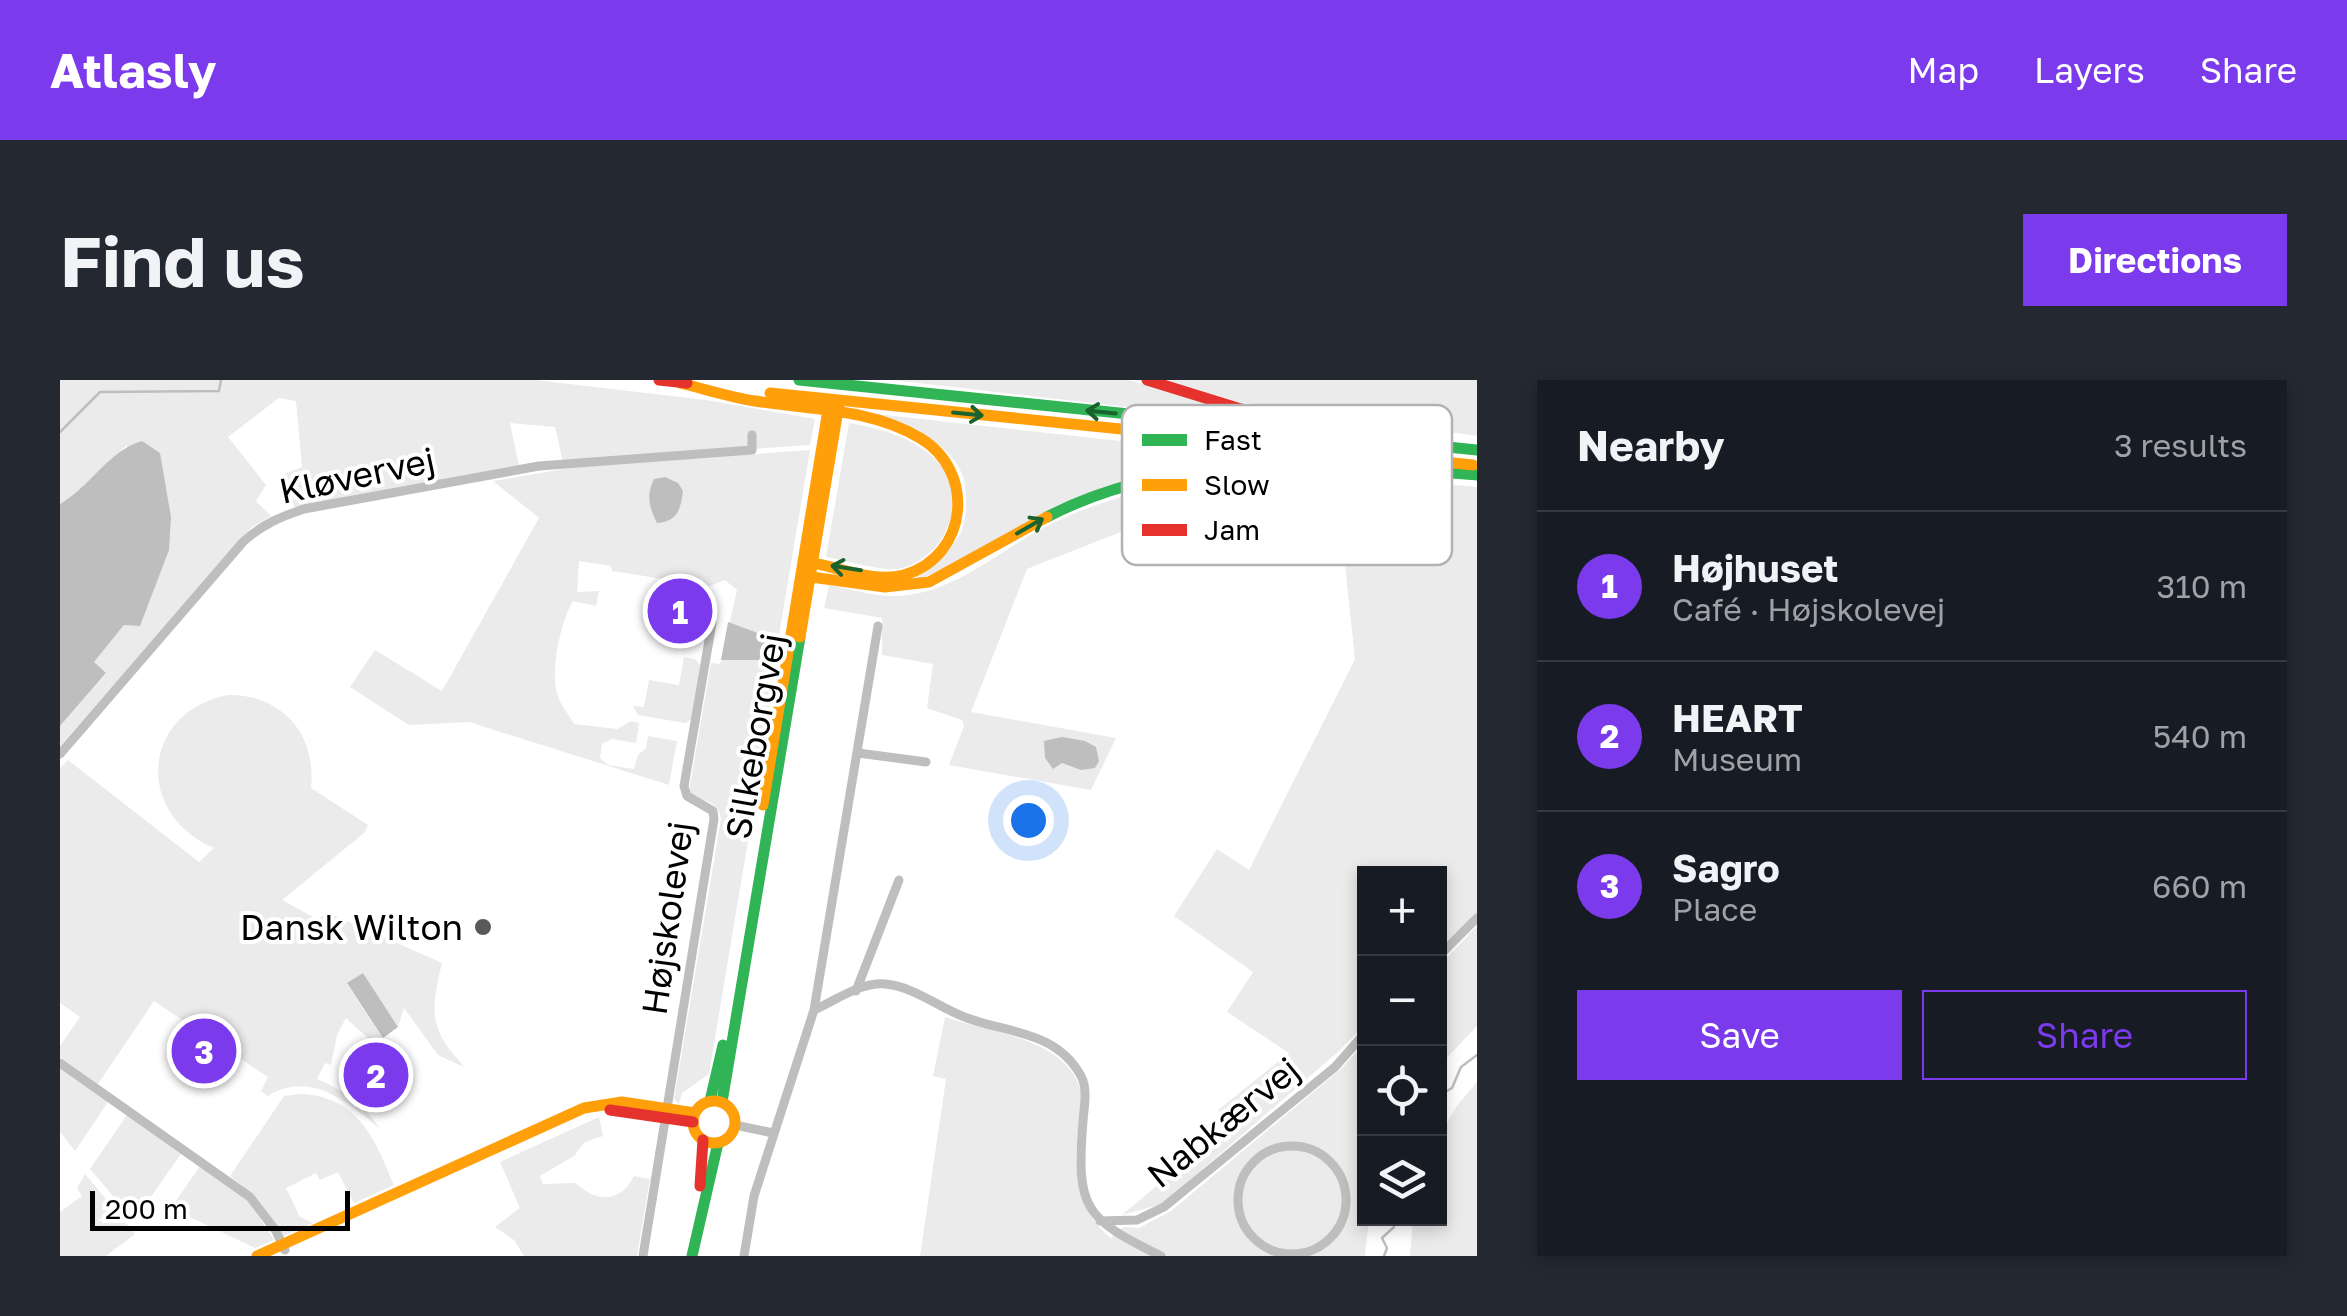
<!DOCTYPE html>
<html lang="en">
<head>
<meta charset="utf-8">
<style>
	body { margin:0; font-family:"Golos Text",sans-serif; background:#242831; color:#f1f3f6 }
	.controls { position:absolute; right:30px; bottom:30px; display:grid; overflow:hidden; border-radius:0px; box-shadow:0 5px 15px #0003 }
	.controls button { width:90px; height:90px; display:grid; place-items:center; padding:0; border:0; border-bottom:2px solid #363941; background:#171b24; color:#f1f3f6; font:50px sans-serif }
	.scale { position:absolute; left:30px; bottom:25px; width:260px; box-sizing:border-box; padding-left:10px; border:5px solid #000; border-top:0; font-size:28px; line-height:35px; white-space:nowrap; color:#000; -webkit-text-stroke:8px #fff; paint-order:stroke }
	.you { position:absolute; left:968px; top:440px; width:35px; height:35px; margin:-25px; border:8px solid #fff; border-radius:50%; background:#1a73e8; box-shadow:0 0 0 15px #1a73e833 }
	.badge { display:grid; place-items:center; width:65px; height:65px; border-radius:50%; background:#7c3aed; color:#fff; font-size:32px; font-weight:700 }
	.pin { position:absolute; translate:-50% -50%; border:5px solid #fff; box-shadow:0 2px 10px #0006 }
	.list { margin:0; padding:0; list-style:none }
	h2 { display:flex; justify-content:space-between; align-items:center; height:130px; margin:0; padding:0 40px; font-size:42px }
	h2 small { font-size:32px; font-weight:400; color:#9ea1a6 }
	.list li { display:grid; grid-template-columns:65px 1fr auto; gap:30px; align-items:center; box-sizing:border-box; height:150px; padding:0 40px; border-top:2px solid #363941 }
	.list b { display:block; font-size:38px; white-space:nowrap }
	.list p { margin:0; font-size:32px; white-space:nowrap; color:#9ea1a6 }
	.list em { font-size:32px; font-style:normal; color:#9ea1a6 }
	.actions { display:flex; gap:20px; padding:30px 40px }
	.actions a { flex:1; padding:22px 0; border:2px solid #7c3aed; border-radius:0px; text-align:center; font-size:35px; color:#7c3aed }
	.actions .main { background:#7c3aed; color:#fff }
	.icon { flex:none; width:55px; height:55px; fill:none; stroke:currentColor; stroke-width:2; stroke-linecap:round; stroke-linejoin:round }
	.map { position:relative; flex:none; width:1417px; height:876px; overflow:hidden; border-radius:0px }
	header { display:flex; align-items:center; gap:60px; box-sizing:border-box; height:140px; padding:0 50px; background:#7c3aed; color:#fff }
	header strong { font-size:48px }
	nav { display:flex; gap:55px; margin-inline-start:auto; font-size:35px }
	.intro { display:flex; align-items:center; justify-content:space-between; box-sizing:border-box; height:240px; padding:0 60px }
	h1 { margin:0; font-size:70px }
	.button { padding:25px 45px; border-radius:0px; background:#7c3aed; color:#fff; font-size:35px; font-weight:700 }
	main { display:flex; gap:60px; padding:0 60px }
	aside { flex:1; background:#171b24; border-radius:0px; box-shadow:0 5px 15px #0003 }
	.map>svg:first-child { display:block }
</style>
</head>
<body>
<header>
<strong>Atlasly</strong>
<nav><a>Map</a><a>Layers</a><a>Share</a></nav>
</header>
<div class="intro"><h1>Find us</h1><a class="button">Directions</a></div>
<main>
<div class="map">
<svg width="1417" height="876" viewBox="0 0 1417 876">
	<rect width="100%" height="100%" fill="#fff"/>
	<path fill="#ebebeb" d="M0 0H475L646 20 755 39 750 65 503 82 495 47 450 43 459 86 235 130 225 94 242 87 236 21 219 18 168 57 206 105 196 121 211 136 192 147 0 366V346L46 294 33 283 64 245 67 65 17 114 0 124Z
		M832 0H1069L1226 45Z
		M1105 0H1417V56L1180 22Z
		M816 34 1206 77 1131 85 1069 99 882 191 854 200C868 186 888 172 899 156 906 145 906 130 906 118 907 66 855 51 816 34Z
		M789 43C819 48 852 57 874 78 912 113 888 176 842 188 825 193 784 180 766 177Z
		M750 70 711 303 710 330 649 694 622 713 619 724 614 719 661 439C658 418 644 424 630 413V405L651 283 660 284 677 210 665 200 649 206 552 191 551 186 519 181 517 212 539 211 536 226 513 221C501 240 489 294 498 316 501 326 509 335 514 344L557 349 571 341 579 343 576 363 552 359 542 364 540 378 548 385 574 389 578 375 586 368 588 356 617 361 609 405 409 342 349 345 290 307 315 270 382 311 479 138 433 101 510 88Z
		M1218 90 1417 107V534L1380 567V493H1304V645L1279 671 1102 824 1062 835 1170 744 1158 730 1229 673 1167 632 1193 592 1114 536 1157 469 1189 490 1295 279 1279 128 1183 123 1111 132 967 189 911 332 1056 358 1031 410 889 385 904 346 902 340 867 328 873 284 822 275V238L764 228 769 205C789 209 810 215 830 216 894 217 940 168 995 142 1068 108 1140 98 1218 90Z
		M624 277 635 279 640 285 632 339 625 343 578 335 573 326 584 327 589 300 619 305Z
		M168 315C222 314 257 355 251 408L308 445 304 453 222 520 257 539 269 533 382 583C370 633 369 650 406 688L378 675 344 628 338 647 303 593 287 604 322 657 313 663 286 638 277 655 271 685 265 683 257 699C283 710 305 725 320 749 288 722 250 690 208 716L201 711 208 697 94 621 38 704 0 677V666L20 637 0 623V388L8 380 139 482 154 468C74 434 81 332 168 315Z
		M1417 546V646L1380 685V585Z
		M885 637C927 652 1010 658 1021 713 1018 768 1003 818 1051 858L1064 847 1079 848 1111 831 1282 688 1304 664V838L1309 839 1305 876H860L886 699 873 696Z
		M0 688 48 722 15 771 0 752Z
		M1417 702V876H1350L1353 839 1380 838V755L1396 727Z
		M240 714C298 716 315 759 334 805L294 823 278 792 260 800 256 793 226 808 240 837 253 843 224 856 196 817 170 796 224 716Z
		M67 735 121 774 74 841 30 789Z
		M539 737 543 756 525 762 514 776 480 796 483 804 516 803C536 823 561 823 574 796L590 799 577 876H464L454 860 435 847 460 828 440 782Z
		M140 786 188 820 214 860 195 868 111 828Z
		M25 794 75 854 46 876H0V832L22 816 17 808Z"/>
	<path fill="#bebebe" d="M82 61 100 73 111 137 109 170 80 246 64 245 34 282 46 293 0 346V124C30 107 49 70 82 61Z
		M605 97 618 103 623 111C621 129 617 142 597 143 589 127 586 115 594 99Z
		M668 242 714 259 711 280H661Z
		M1002 357 1025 361 1036 367 1039 381 1035 388 1021 390 1002 383 993 389 985 378 984 361Z
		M303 593 338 647 323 658 287 603Z"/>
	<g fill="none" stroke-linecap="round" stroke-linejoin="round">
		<path stroke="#bebebe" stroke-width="2.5" d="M0 52 40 12 159 11 161 0
			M1380 715 1392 708 1401 687 1417 675
			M1324 876 1327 868 1322 858 1334 847 1333 838"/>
		<path stroke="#bebebe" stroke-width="9" d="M798 373 866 382
			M0 374 183 162C201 145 220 137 244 129L479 86 692 70V55
			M1380 575 1417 538
			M796 611 839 500
			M754 630C775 621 800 602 825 604 852 606 877 626 902 636 942 653 996 649 1021 696 1028 709 1024 727 1023 741 1016 829 1024 838 1101 876
			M0 683 190 817 216 851 225 870
			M675 745 713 753
			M1178 820a54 54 0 1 1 108 0a54 54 0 1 1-108 0Z
			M1040 841 1077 840 1104 827 1275 687 1304 654
			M583 876 654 439 653 431 627 416 624 406 652 243
			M684 876 694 816 754 630 818 246"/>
		<path stroke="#30b455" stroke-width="11" d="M739 0 1417 70
			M987 137C1120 68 1273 84 1417 95
			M650 721 663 665
			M662 722 740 257
			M632 876 658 763"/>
		<path stroke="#ff9f0a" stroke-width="11" d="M620 3C645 9 669 17 695 21 750 30 810 28 860 58 916 91 909 176 844 195 815 203 781 188 753 183L742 190 751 197 825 207 869 202 987 137
			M710 13 1413 85
			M740 257 779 24
			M703 425 769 24
			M633 742a21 21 0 1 1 42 0a21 21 0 1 1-42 0Z
			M197 876 524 728 562 722 635 733"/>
		<path stroke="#e5322d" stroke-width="11" d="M599 0 627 3
			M1087 0 1181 29 1368 55
			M550 730 633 742
			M640 806 643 760"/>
	</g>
	<defs><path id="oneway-shaft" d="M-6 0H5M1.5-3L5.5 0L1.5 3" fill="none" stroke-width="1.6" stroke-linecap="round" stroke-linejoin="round" transform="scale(2.5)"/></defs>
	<g stroke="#1a632f">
		<use href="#oneway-shaft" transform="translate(1041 32) rotate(-174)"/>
		<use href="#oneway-shaft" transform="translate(908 34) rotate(6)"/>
		<use href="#oneway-shaft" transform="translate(970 146) rotate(-30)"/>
		<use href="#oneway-shaft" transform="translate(786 188) rotate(-171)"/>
	</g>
	<circle fill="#595959" stroke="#fff" stroke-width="4" cx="423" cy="547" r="10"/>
	<g text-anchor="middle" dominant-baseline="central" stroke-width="8" stroke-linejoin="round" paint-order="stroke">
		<g font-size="35" fill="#000" stroke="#fff">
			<text transform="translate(297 95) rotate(-12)">Kløvervej</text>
			<text transform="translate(695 356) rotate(-80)">Silkeborgvej</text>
			<text transform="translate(607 538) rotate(-82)">Højskolevej</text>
			<text transform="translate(1163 742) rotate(-39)">Nabkærvej</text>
		</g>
		<g font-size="35" fill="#000" stroke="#fff" text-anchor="end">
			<text x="403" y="547">Dansk Wilton</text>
		</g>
	</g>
	<rect x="1062" y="25" width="330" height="160" rx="15" fill="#fff" stroke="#b2b2b2" stroke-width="2.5"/>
	<rect x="1082" y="54" width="45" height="12" fill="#30b455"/>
	<rect x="1082" y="99" width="45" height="12" fill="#ff9f0a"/>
	<rect x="1082" y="144" width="45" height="12" fill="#e5322d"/>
	<g font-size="28" fill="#000">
		<text x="1144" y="70">Fast</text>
		<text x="1144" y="115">Slow</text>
		<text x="1144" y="160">Jam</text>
	</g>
</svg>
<div class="controls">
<button>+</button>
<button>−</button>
<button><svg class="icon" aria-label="locate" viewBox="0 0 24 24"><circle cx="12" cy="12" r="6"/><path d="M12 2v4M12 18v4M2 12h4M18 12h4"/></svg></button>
<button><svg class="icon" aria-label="layers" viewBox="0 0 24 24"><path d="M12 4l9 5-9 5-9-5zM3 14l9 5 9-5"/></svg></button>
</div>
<div class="scale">200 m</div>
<div class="you"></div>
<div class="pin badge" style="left:620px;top:231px">1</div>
<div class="pin badge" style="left:316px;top:695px">2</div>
<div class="pin badge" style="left:144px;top:671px">3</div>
</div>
<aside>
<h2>Nearby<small>3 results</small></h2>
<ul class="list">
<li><span class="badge">1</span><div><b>Højhuset</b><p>Café · Højskolevej</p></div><em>310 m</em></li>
<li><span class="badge">2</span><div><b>HEART</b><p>Museum</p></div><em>540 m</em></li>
<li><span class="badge">3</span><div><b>Sagro</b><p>Place</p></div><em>660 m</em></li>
</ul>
<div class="actions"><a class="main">Save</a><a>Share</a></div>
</aside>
</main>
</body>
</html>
